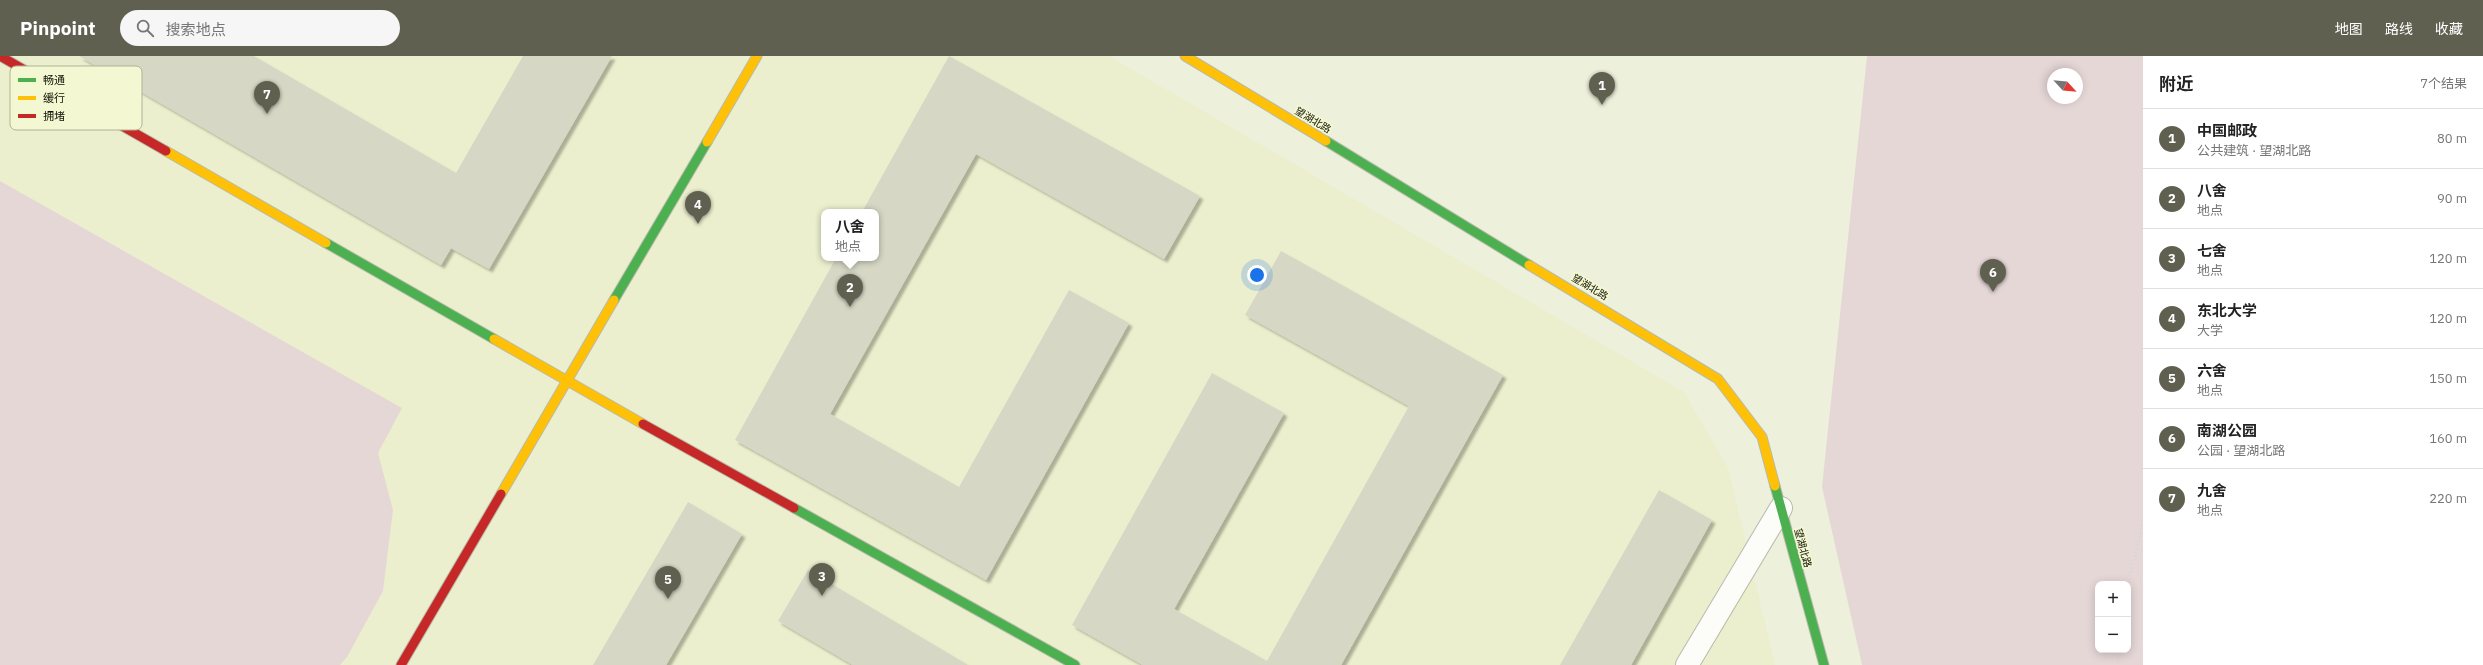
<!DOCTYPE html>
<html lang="zh">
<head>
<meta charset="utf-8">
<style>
	body { margin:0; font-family:"IBM Plex Sans","Noto Sans SC",sans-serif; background:#f6f6f6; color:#222 }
	.controls { position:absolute; right:12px; bottom:12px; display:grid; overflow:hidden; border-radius:8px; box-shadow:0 2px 10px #0003 }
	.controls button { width:36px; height:36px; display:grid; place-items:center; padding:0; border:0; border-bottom:1px solid #e0e0e0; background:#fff; color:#222; font:20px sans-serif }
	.compass { position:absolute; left:2047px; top:12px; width:36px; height:36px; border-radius:50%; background:#fff; box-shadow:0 2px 10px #0003; rotate:116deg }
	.you { position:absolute; left:1257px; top:219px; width:14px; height:14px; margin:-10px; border:3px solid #fff; border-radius:50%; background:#1a73e8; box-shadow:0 0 0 6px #1a73e833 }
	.badge { display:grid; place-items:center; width:26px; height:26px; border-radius:50%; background:#5f6050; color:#fff; font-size:13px; font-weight:700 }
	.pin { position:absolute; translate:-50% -33px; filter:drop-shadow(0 1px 2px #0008) }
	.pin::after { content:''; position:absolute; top:21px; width:14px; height:12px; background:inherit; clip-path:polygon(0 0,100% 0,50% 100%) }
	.popup { position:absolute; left:821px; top:153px; width:58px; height:52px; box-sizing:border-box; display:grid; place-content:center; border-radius:8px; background:#fff; filter:drop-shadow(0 1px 3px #0005); font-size:13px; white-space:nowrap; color:#767676 }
	.popup b { font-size:15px; color:#222 }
	.popup::after { content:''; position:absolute; left:50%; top:100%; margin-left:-8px; border:8px solid transparent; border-top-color:#fff }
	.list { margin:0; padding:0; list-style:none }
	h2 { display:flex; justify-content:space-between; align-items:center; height:52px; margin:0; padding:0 16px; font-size:17px }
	h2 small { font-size:13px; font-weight:400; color:#767676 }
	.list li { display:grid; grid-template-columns:26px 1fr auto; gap:12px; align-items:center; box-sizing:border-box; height:60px; padding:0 16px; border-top:1px solid #e0e0e0 }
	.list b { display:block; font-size:15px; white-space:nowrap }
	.list p { margin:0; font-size:13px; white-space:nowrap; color:#767676 }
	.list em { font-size:13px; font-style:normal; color:#767676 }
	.icon { flex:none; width:22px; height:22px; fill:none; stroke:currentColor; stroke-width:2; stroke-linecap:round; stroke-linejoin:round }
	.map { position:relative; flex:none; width:2143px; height:609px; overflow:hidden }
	header { display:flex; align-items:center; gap:24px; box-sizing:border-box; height:56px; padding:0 20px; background:#5f6050; color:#fff }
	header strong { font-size:19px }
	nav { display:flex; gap:22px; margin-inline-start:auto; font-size:14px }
	.search { width:280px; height:36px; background:#f6f6f6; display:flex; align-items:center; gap:10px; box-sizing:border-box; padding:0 14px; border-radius:22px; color:#767676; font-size:15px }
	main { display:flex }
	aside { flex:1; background:#fff }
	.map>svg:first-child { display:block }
</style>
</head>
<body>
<header>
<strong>Pinpoint</strong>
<div class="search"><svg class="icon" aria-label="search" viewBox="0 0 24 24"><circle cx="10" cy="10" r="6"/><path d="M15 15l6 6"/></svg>搜索地点</div>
<nav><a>地图</a><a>路线</a><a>收藏</a></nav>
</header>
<main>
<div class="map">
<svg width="2143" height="609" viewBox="0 0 2143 609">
	<defs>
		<filter id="shadow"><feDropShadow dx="3.5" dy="3.5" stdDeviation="1" flood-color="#0004"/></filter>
	</defs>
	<rect width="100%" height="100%" fill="#edf0da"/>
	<path fill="#ebefcd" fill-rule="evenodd" d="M0 0H1109L1684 336 1728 412 1775 609H0ZM824 156H876V202H824Z"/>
	<path fill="#e6d7d7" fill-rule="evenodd" d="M1867 0H2143V609H1862L1822 431ZM2053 18H2077V42H2053ZM2098 528H2128V594H2098Z
		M0 125 402 352 378 397 393 454 383 535 347 601 340 609H0Z"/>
	<path fill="#d6d8c5" filter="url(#shadow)" d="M79 0H254L456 117 523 0H612L489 213 451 192 441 209Z
		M949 0 1200 140 1164 203 976 98 830 358 959 431 1069 234 1129 267 986 524 735 384 836 202H876V156H862Z
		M1281 195 1503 319 1341 609H1143L1072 569 1212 317 1284 357 1174 553 1267 605 1409 350 1245 259Z
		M1659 434 1712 464 1631 609H1560Z
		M688 446 742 478 666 609H593Z
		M808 514 968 609H853L778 565Z"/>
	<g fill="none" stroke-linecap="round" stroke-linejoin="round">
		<defs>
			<path id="street" d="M1687 609 1781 452"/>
			<path id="fast" d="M1326 85 1529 209
				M326 187 494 283
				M614 244 707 86
				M1775 430 1824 609
				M794 452 1075 609"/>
			<path id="slow" d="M1185 0 1326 85
				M707 86 757 0
				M166 95 326 187
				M1529 209 1718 323 1762 381 1775 430
				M494 283 643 368
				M501 438 614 244"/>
			<path id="jam" d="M0 0 166 95
				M643 368 794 452
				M401 609 501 438"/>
		</defs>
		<use href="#street" stroke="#b8baaa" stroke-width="24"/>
		<use href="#fast" stroke="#b8baaa" stroke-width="11"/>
		<use href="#slow" stroke="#b8baaa" stroke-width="11"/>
		<use href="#jam" stroke="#b8baaa" stroke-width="11"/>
		<path stroke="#d6d6d1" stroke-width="2.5" stroke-dasharray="1 3" stroke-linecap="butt" d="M2128 528 2143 466
			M2117 594 2118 609"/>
		<use href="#street" stroke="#fcfdf9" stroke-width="22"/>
		<use href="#fast" stroke="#4caf50" stroke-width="9"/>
		<use href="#slow" stroke="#ffc107" stroke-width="9"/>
		<use href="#jam" stroke="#c62828" stroke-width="9"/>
	</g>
	<g text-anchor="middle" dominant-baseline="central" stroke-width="3.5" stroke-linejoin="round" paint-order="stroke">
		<g font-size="10" fill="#121306" stroke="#f3f8d2">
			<text transform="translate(1313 64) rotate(31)">望湖北路</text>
			<text transform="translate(1590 231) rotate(31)">望湖北路</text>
			<text transform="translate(1803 492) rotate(75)">望湖北路</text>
		</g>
	</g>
	<rect x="10" y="10" width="132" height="64" rx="6" fill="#f3f8d2" stroke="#b0b395" stroke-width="1"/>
	<rect x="18" y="22" width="18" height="4" fill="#4caf50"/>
	<rect x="18" y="40" width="18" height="4" fill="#ffc107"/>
	<rect x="18" y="58" width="18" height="4" fill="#c62828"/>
	<g font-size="11" fill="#121306">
		<text x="43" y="28">畅通</text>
		<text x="43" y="46">缓行</text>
		<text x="43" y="64">拥堵</text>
	</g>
</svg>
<div class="controls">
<button>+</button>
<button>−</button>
</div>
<svg class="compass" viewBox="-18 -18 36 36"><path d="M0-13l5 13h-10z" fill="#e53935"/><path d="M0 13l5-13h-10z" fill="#767676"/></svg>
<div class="you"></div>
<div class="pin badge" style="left:1602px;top:49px">1</div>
<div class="pin badge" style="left:850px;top:251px">2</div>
<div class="popup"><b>八舍</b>地点</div>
<div class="pin badge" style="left:822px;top:540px">3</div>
<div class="pin badge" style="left:698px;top:168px">4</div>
<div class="pin badge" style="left:668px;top:543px">5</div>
<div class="pin badge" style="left:1993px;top:236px">6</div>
<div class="pin badge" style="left:267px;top:58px">7</div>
</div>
<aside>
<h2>附近<small>7个结果</small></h2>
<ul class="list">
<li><span class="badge">1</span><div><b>中国邮政</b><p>公共建筑 · 望湖北路</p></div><em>80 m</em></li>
<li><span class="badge">2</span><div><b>八舍</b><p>地点</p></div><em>90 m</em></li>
<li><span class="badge">3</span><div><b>七舍</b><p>地点</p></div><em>120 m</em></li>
<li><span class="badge">4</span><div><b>东北大学</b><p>大学</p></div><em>120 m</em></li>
<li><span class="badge">5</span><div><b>六舍</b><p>地点</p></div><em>150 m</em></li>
<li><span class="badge">6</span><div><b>南湖公园</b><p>公园 · 望湖北路</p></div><em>160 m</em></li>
<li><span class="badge">7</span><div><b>九舍</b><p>地点</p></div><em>220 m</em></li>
</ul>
</aside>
</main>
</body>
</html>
